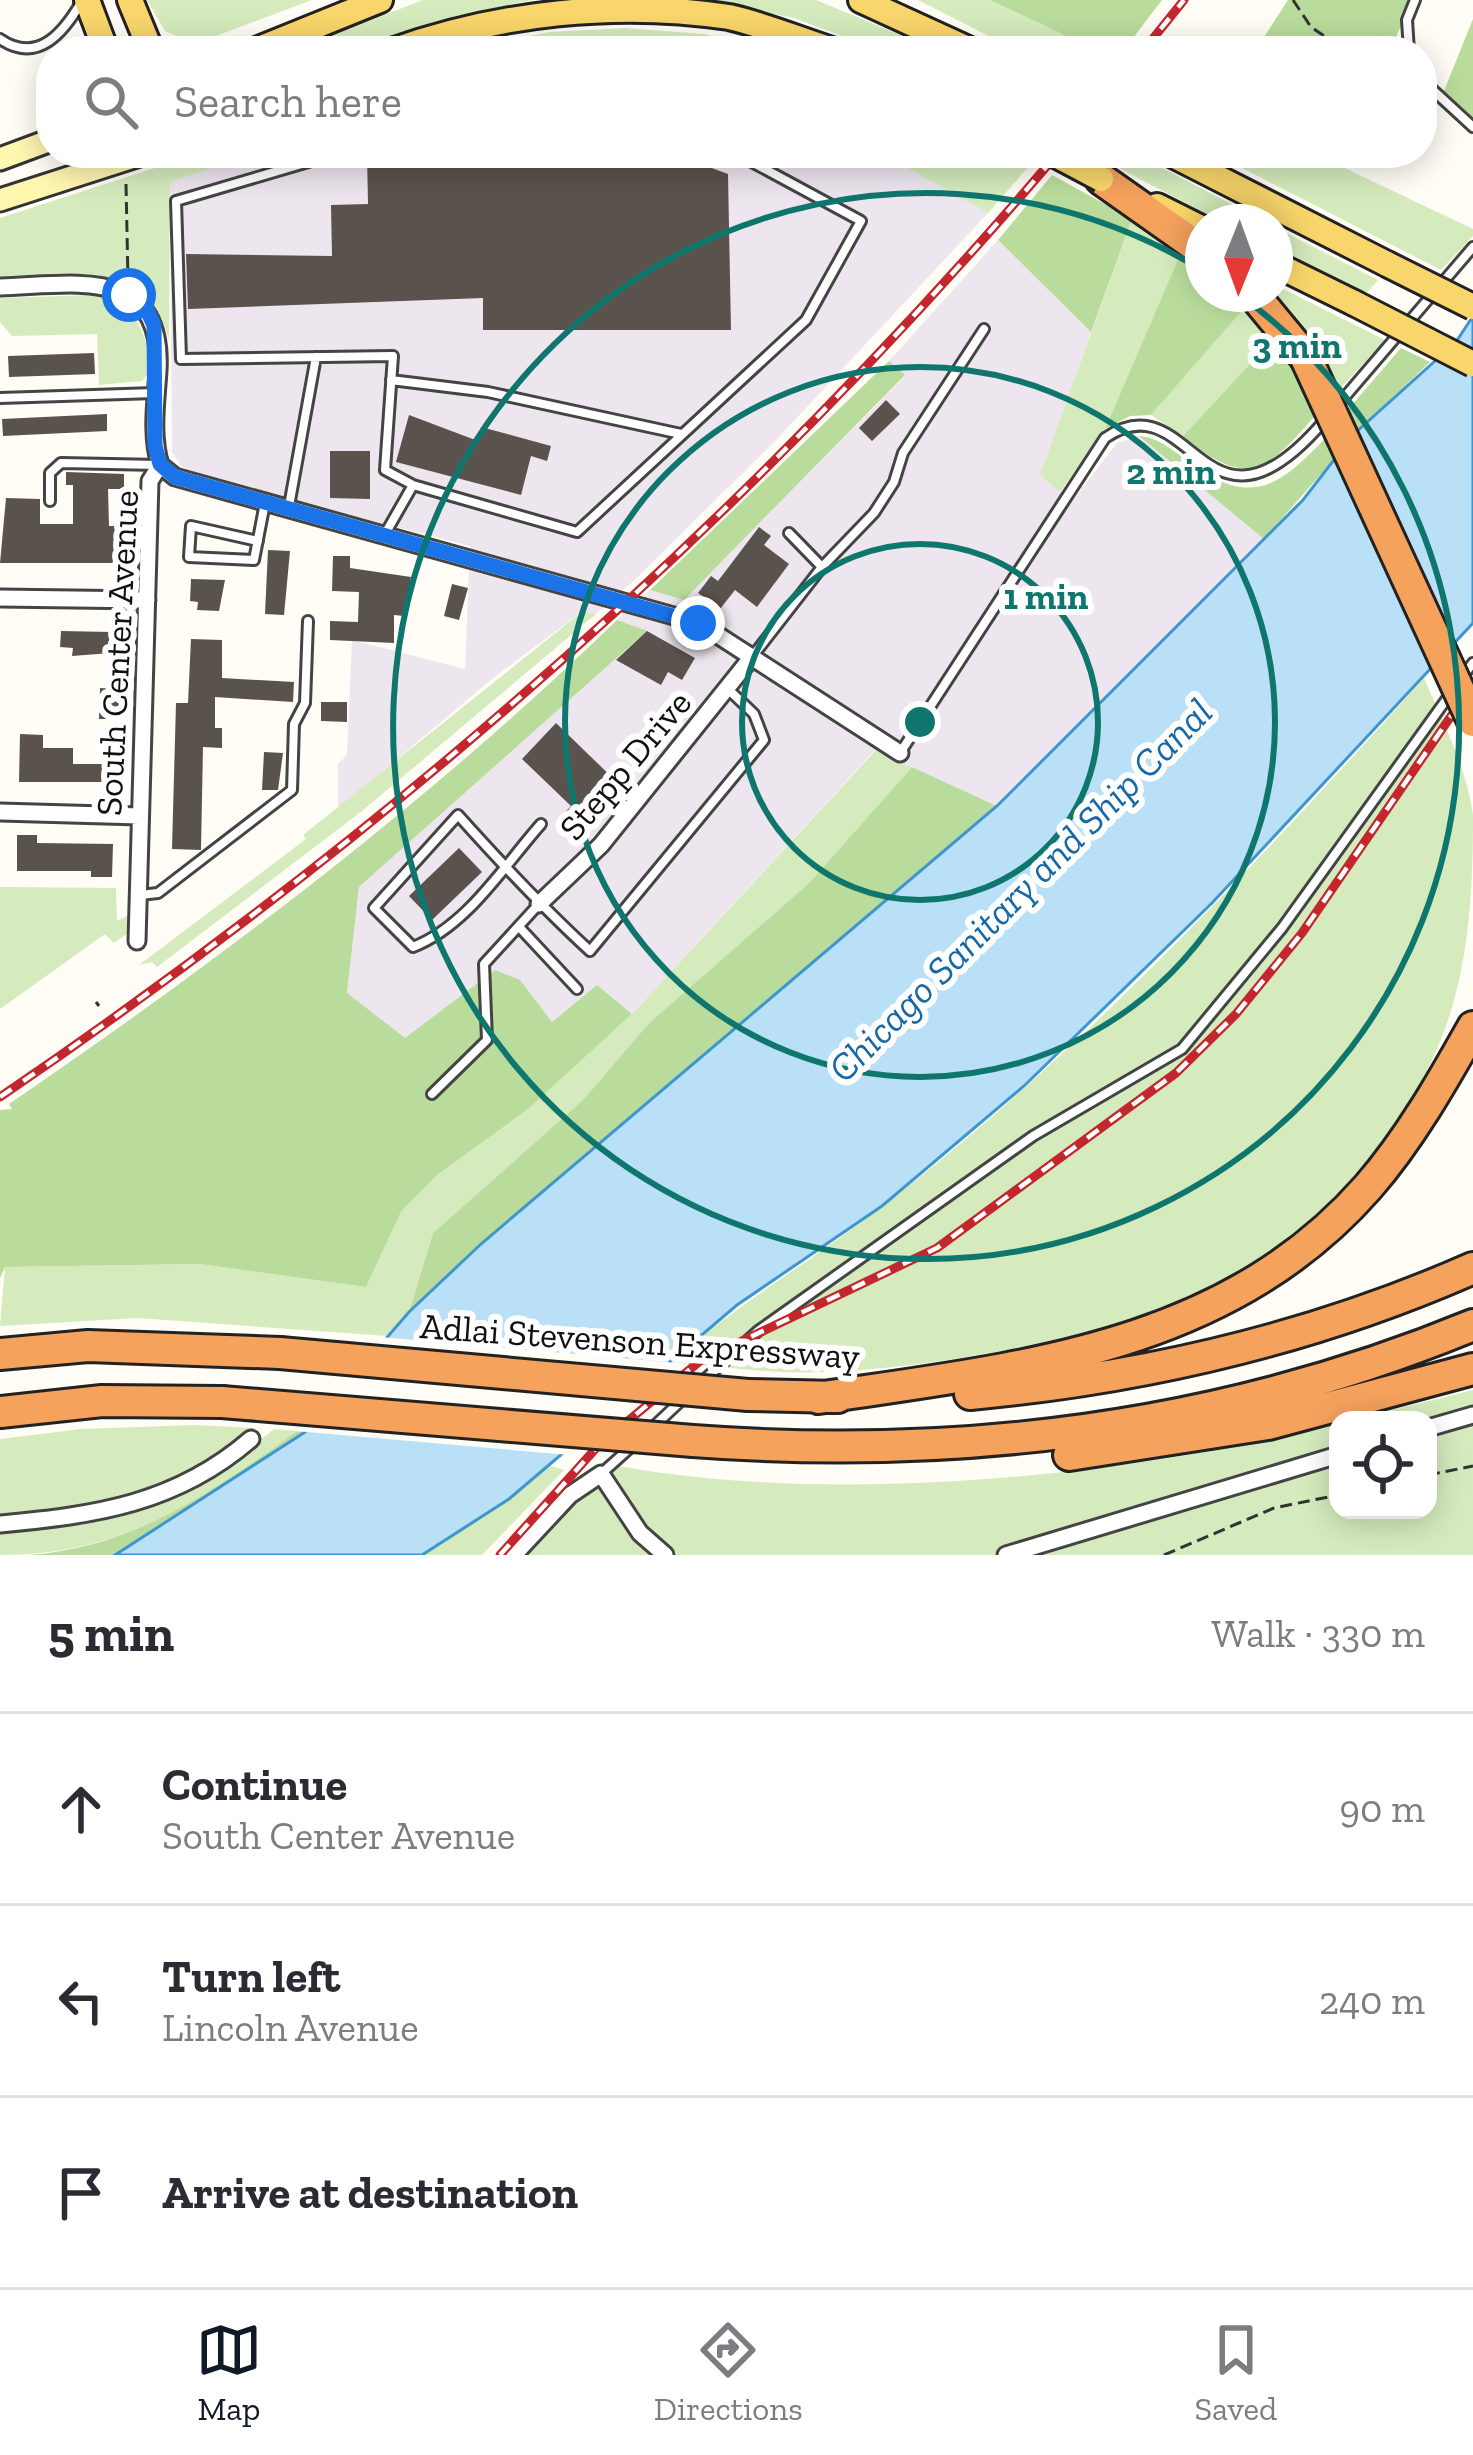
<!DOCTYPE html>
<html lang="en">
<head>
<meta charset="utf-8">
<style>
	body { margin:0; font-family:"Zilla Slab",serif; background:#f7f7f7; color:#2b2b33 }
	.controls { position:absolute; right:36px; bottom:36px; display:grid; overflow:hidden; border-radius:24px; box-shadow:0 6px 30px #0003 }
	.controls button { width:108px; height:108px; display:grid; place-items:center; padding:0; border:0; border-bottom:3px solid #e1e1e2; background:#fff; color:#2b2b33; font:60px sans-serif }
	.compass { position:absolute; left:1185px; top:204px; width:108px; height:108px; border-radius:50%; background:#fff; box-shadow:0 6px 30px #0003; rotate:181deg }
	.stop { position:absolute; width:36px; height:36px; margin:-27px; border:9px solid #1a73e8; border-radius:50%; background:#fff }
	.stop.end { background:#1a73e8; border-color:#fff; box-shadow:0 3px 12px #0008 }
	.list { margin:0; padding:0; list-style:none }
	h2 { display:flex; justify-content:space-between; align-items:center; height:156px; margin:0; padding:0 48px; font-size:51px }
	h2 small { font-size:39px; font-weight:400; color:#7c7c81 }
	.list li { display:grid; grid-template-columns:78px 1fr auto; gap:36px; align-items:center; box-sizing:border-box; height:192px; padding:0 48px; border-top:3px solid #e1e1e2 }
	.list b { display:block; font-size:45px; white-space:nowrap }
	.list p { margin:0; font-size:39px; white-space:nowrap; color:#7c7c81 }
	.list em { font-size:39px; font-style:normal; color:#7c7c81 }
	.icon { flex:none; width:66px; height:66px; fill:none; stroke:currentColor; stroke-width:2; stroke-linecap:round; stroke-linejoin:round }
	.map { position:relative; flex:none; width:1473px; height:1555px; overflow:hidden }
	.search { position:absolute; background:#fff; box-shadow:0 6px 30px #0003; left:36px; right:36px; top:36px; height:132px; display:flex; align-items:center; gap:30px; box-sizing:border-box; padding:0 42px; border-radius:48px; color:#7c7c81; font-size:45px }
	.sheet { height:732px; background:#fff }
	nav { display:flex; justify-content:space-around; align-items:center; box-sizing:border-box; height:168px; border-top:3px solid #e1e1e2; background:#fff; font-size:33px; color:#7c7c81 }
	nav a { display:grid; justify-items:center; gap:6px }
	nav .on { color:#111827 }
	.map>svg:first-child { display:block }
</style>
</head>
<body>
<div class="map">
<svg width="1473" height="1555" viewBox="0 0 1473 1555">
	<rect width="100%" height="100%" fill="#fffdf5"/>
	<path fill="#eee6ef" d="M259 153H880L988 213 779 437 637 578 596 614 583 611 492 679 338 809V764L347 755 352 640 465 669 470 546 208 479 181 466 172 452 170 182Z
		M998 240 1091 332 1041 476 1073 500 1117 443 1139 436 1264 539 997 806 875 750 632 1014 597 985 552 1022 520 981 496 971 405 1039 347 994 359 887 646 632 617 620 650 590 684 600 905 376 889 361Z"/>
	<path fill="#d5ebbd" d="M147 0H312L194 44 165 31Z
		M423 0H532L456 16 357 51H291Z
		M702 0H816L939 51H882L794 18Z
		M918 0H990L1098 51H1018Z
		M625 28 704 34 779 51H457L549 32Z
		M201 153H259L170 182 169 340C149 258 67 274 0 276V218Z
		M880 153H1008L1030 165 988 213Z
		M1124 153H1133L1266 222H1222L1113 165Z
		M1213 153H1313L1473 229V236L1441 270Z
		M1132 219 1182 250 1105 429 1060 492 1040 475Z
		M1275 227 1378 280 1365 295 1275 250Z
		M1275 285 1385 340 1336 393 1270 294H1275Z
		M94 295C137 304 148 332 149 372L142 381 99 385 97 334 12 336 0 322V298Z
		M1247 305 1276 336 1183 436 1151 415Z
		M583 611 596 614 362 811 157 967 152 962 139 965 306 839 303 835Z
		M1424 678C1442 721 1467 768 1473 815 1473 918 1466 1014 1409 1101 1373 1156 1332 1211 1278 1251 1172 1328 953 1367 824 1372 773 1374 721 1367 670 1362 738 1305 812 1260 883 1206 1077 1057 1261 860 1424 678Z
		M876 750 912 767 809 883 649 1023 583 1100 433 1233 409 1312 388 1336 137 1318 0 1326 5 1267 200 1264 366 1287 401 1212 437 1175 527 1110 632 1014Z
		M0 887 116 888 117 921 129 915 128 933 114 943 105 934 0 1009Z
		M1473 1390V1555H523L602 1463C822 1507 1120 1478 1338 1424V1510H1428V1420H1352Z
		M194 1425 255 1428C166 1502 111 1504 0 1519V1439L81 1429Z
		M274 1429 297 1431C200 1500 125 1555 0 1555V1529C122 1517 176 1509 274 1429Z
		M548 1465 564 1470 482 1555H422L509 1499Z"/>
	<path fill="#b9dc9c" d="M990 0H1162L1123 51H1098Z
		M1288 0H1412L1390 51H1291L1264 37Z
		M1473 19V119L1444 91Z
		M1052 175 1132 219 1091 332 998 240Z
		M1182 250 1203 267V294H1235L1247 305 1151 415 1130 416 1105 429Z
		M1276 336 1322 408C1270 466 1253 495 1183 436Z
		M1401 348 1430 362 1354 434 1345 413Z
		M889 361 905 375 684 600 650 590Z
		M1333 430 1342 450 1264 539 1139 436C1160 438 1172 450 1189 462 1255 512 1284 482 1333 430Z
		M617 620 647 631 359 887 347 993 405 1038 495 970 520 980 552 1022 597 985 632 1014 527 1110 437 1175 401 1212 366 1287 200 1264 5 1267 0 1278V1110L12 1109 9 1104C224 957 430 801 617 620Z
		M912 767 997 806 481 1244 409 1312 433 1233 583 1100 649 1023 809 883Z
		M297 1431 305 1432 115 1555H29C136 1547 213 1491 297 1431Z"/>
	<path fill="#b9e0f7" stroke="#3f96cf" stroke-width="3" d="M1473 316V623L1212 903 1024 1086 882 1206 737 1305 509 1499 422 1555H115L305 1432 409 1312 481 1244 997 806 1303 500 1354 434 1456 342Z"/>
	<path fill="#fffdf5" d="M380 1337 678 1363 569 1455 296 1431Z"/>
	<path fill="#5a524d" d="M367 153H671L728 174 731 330H483V298L188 309 186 254 332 256 331 205 368 204Z
		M94 353 95 374 9 377 8 356Z
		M886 400 900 414 872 441 859 428Z
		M107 414V431L3 436 2 419Z
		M409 415 478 441 481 427 551 446 547 461 531 456 521 495 396 462Z
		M330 451H370V499L330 498Z
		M66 472 124 474V489H108L109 526H117L116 563H0L6 498 40 499V524H73V485H66Z
		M759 527 771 536 764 545 789 564 757 607 735 590 720 609 698 593 711 576 718 581Z
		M268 550 290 551 284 615 265 614Z
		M333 556H350V568L411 577 404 616 394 615V643L330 640V621L358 622 359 592 332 591Z
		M191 579 225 580 219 611 197 610 198 602 190 601Z
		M452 584 468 588 459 620 444 616Z
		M61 631 112 632 111 653 72 656 73 648 60 647Z
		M647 631 695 658 682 680 668 672 661 685 616 660Z
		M191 639 222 640V678L294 682 293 702 215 697V728H222V748L203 747 201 850 172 849 176 703H188Z
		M100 688 120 689 119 719H99Z
		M321 702H347V722L321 721Z
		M556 723 621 786 574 836 558 820 571 806 522 759Z
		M20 734 43 735V748H73V764H112V782H19Z
		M264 752 283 753 278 790H262Z
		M17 835H37V843L113 844 112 877H91V871H17Z
		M459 848 482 872 432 920 409 896Z"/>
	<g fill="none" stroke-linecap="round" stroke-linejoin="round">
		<defs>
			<path id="lane" d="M0 39C38 65 64 32 82 1
				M1409 51 1407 20 1415 0
				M1422 80 1473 127
				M339 153 176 201 181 359 393 356 385 470 413 485 577 532 806 320 861 221 735 153
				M391 380 488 392 681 434
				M0 398 155 393
				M1337 406 1473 247
				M50 501V473L61 463 159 465
				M289 506 316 357
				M789 533 822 567
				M385 534 413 485
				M258 541 191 526 189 557 254 560 265 503
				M752 657 822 567 874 513 894 482 903 453 984 329
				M1463 676 1473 663
				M900 753 1105 438C1193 378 1203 562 1324 421
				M541 824C503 867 467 926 413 947L374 908 458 815C501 863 543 908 590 951L764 740 754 714 729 690
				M140 895 158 893 292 790 294 724 305 703 308 621
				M521 929 577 989
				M432 1094 487 1040 484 964 538 905
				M704 1380 758 1331 1033 1136 1182 1049 1282 928 1451 693
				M651 1429 684 1398
				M602 1473 631 1447"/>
			<path id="street" d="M0 287C74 285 164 264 158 371 156 402 151 435 160 465L150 481 137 941
				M160 465 175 477 699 623 900 753
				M0 598 147 600
				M0 812 140 816
				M539 904 601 845 751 658
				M1428 1428 1473 1415
				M0 1524C96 1515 176 1504 251 1439
				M514 1555 570 1495 601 1474 640 1533 665 1555
				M1006 1555 1338 1455"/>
			<path id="secondary" d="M0 159 51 140
				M0 200 146 153"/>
			<path id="primary" d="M87 0 106 51
				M130 0 151 51
				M861 0 972 51
				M254 51 380 0
				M392 51C499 13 616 0 729 17 765 25 800 40 835 51
				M1169 153 1387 264
				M1157 206 1203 229
				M1275 264 1354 303"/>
			<path id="highway" d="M1101 179 1203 251
				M1253 294 1306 358
				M0 1354 88 1346 280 1353
				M970 1394C1145 1378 1312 1339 1473 1268
				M748 1395 838 1397
				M818 1398C1018 1368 1225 1350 1368 1187 1409 1140 1442 1082 1473 1027
				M0 1412 102 1401 222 1402
				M693 1441C961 1461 1223 1428 1473 1325
				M1069 1455 1268 1424 1473 1369"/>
		</defs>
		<use href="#lane" stroke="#444" stroke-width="14"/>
		<use href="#street" stroke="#444" stroke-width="21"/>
		<use href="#secondary" stroke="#333" stroke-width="27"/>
		<use href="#primary" stroke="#222" stroke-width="30"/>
		<use href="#highway" stroke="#222" stroke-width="36"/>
		<path stroke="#333" stroke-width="3" stroke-dasharray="12 6" stroke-linecap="butt" d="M1293 0 1311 27 1346 51
			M126 184 128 280
			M96 1002 99 1006
			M1428 1475 1473 1466
			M1164 1555 1274 1508 1338 1495"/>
		<use href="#lane" stroke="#fff" stroke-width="8"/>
		<use href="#street" stroke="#fff" stroke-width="15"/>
		<use href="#secondary" stroke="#fff6b0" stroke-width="21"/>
		<use href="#primary" stroke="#f9d66b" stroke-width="24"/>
		<use href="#highway" stroke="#f5a25d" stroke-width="30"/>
		<defs>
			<path id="rail" d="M1143 51 1184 0
				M0 1097C393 830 750 516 1058 153
				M500 1555 598 1446 700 1361 937 1248 1176 1073 1236 1014 1302 933 1473 684"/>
		</defs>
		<use href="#rail" stroke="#c4262e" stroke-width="9"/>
		<use href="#rail" stroke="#fff" stroke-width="4.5" stroke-dasharray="14" stroke-linecap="butt"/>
		<defs>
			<path id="primary-bridge" d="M1052 153 1101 179
				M1387 264 1473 307
				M1354 303 1473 364"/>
			<path id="highway-bridge" d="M1306 358 1473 721
				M280 1353 748 1395
				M222 1402 693 1441"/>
		</defs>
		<use href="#primary-bridge" stroke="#222" stroke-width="30" stroke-linecap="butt"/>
		<use href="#highway-bridge" stroke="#222" stroke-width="36" stroke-linecap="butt"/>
		<use href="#primary-bridge" stroke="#f9d66b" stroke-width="24"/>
		<use href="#highway-bridge" stroke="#f5a25d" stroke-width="30"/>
	</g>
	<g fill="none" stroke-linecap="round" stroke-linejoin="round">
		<path stroke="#1a73e8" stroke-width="15" d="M129 295 147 310 154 325 155 446 160 464 175 477 698 623"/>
	</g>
	<g fill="none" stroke="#0f766e" stroke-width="6">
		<circle cx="920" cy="722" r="178"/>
		<circle cx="920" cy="722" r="355"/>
		<path d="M1241 296A533 533 0 1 1 1202 270"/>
	</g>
	<g text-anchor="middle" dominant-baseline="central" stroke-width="12" stroke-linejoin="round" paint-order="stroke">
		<g font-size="36" fill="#111" stroke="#fff">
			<text transform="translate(117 653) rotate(-87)">South Center Avenue</text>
			<text transform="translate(625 765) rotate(-50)">Stepp Drive</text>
			<text transform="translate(640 1341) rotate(4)">Adlai Stevenson Expressway</text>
		</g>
		<g font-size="39" font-style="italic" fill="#1768a6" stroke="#fff">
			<text transform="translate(1020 890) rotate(-45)">Chicago Sanitary and Ship Canal</text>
		</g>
	</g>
	<circle cx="920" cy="722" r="18" fill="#0f766e" stroke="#fff" stroke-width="6"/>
	<g font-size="36" text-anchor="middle" font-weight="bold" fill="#0f766e" stroke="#fff" stroke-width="12" stroke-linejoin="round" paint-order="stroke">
		<text x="1297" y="358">3 min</text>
		<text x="1171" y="484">2 min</text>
		<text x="1046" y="609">1 min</text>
	</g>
</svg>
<div class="controls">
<button><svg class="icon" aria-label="locate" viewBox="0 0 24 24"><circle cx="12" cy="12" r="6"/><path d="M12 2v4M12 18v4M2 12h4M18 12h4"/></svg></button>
</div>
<svg class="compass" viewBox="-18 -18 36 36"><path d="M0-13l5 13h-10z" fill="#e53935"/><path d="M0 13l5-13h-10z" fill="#7c7c81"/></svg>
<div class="stop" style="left:129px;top:295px"></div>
<div class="stop end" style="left:698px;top:623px"></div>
<div class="search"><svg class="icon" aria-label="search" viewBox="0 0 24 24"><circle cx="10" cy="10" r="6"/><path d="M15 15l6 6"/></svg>Search here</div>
</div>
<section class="sheet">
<h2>5 min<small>Walk · 330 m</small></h2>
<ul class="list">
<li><svg class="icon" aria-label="ahead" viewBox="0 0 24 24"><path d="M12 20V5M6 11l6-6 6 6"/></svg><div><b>Continue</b><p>South Center Avenue</p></div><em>90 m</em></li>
<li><svg class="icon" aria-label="left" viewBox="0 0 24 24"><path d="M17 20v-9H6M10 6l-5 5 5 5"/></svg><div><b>Turn left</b><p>Lincoln Avenue</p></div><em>240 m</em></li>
<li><svg class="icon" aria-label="arrive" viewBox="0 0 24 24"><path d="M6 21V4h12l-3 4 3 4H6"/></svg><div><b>Arrive at destination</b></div></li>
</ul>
</section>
<nav>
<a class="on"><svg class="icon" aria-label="map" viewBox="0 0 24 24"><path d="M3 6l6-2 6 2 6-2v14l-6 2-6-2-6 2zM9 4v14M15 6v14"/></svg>Map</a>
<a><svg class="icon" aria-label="directions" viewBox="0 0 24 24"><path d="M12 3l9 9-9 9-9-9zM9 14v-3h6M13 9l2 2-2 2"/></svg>Directions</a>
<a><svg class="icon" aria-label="saved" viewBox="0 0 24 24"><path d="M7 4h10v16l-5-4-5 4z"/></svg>Saved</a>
</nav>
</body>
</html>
